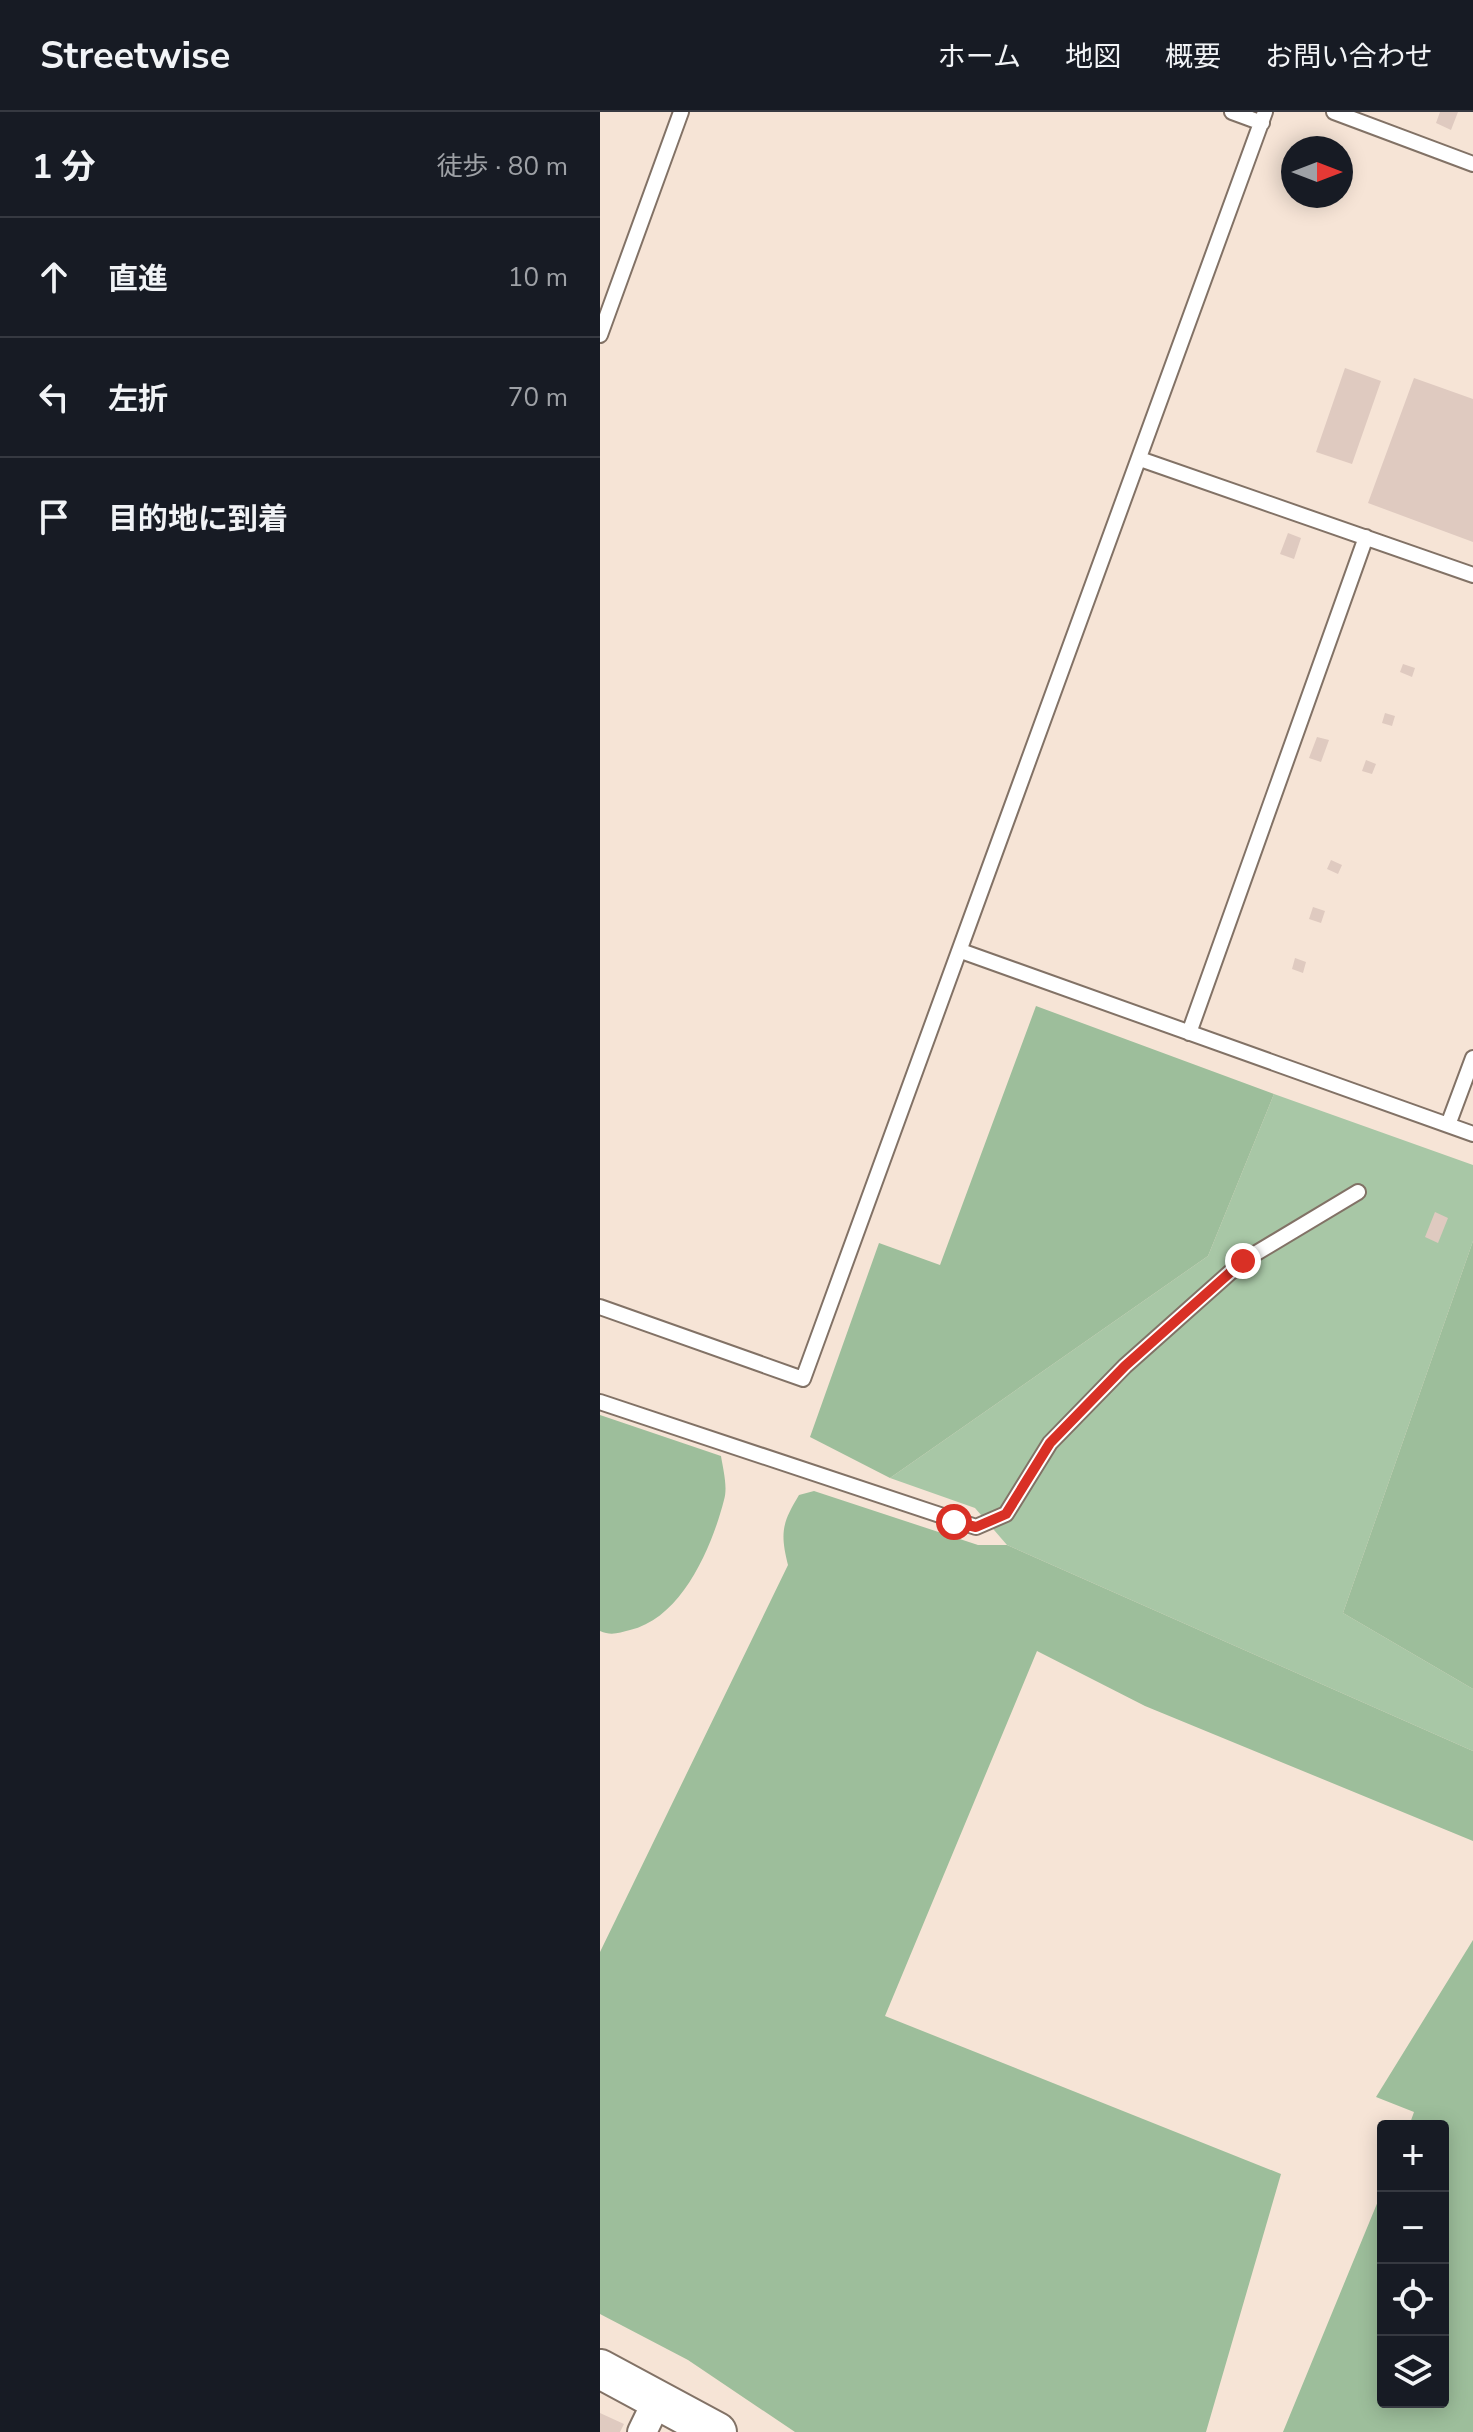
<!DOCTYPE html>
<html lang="ja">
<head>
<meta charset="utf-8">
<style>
	body { margin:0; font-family:"Nunito Sans","Noto Sans JP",sans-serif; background:#242831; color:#f1f3f6 }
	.controls { position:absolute; right:24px; bottom:24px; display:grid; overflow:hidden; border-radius:8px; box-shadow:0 4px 20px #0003 }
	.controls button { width:72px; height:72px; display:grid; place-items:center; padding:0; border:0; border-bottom:2px solid #363941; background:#171b24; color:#f1f3f6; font:40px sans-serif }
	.compass { position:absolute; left:681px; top:24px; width:72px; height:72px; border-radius:50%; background:#171b24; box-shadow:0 4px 20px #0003; rotate:90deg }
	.stop { position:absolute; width:24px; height:24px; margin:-18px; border:6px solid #d93025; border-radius:50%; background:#fff }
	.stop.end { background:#d93025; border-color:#fff; box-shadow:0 2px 8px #0008 }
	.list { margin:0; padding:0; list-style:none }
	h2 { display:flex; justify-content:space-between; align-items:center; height:104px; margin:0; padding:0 32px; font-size:34px }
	h2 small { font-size:26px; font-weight:400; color:#9ea1a6 }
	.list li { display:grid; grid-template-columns:52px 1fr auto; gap:24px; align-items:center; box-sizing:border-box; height:120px; padding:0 32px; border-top:2px solid #363941 }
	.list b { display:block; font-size:30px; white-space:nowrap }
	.list em { font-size:26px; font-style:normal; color:#9ea1a6 }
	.icon { flex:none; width:44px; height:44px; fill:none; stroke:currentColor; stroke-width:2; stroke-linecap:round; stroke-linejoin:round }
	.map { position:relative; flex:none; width:873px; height:2320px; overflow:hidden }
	header { display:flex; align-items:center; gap:48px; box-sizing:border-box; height:112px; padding:0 40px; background:#171b24; border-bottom:2px solid #363941 }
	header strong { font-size:38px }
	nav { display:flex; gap:44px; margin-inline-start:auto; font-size:28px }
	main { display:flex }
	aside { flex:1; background:#171b24 }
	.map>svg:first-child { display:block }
</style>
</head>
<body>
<header>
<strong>Streetwise</strong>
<nav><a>ホーム</a><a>地図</a><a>概要</a><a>お問い合わせ</a></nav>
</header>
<main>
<aside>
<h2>1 分<small>徒歩 · 80 m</small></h2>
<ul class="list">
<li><svg class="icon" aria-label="ahead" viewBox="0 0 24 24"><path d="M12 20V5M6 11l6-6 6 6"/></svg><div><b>直進</b></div><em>10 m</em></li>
<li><svg class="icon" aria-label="left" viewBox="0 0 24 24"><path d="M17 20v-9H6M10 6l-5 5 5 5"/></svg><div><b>左折</b></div><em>70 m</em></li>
<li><svg class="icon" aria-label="arrive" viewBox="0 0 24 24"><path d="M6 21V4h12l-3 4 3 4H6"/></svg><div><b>目的地に到着</b></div></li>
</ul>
</aside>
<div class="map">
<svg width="873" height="2320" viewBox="0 0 873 2320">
	<rect width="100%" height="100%" fill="#f6e4d6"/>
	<path fill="#a8c7a6" d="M674 982 873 1053V1129L743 1501 873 1577V1639L407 1433 375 1396 290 1366 608 1144Z"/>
	<path fill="#9dbe9b" d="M436 894 674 982 608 1144 290 1366 210 1325 279 1131 340 1153Z
		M873 1129V1577L743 1501Z
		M0 1303 121 1344C123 1357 128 1375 124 1388 112 1435 82 1506 30 1518 19 1521 11 1524 0 1519Z
		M214 1379 378 1433H407L873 1639V1729L545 1594 437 1539 285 1904 681 2062 606 2320H195L88 2248 0 2202V1840L188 1453C180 1421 182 1411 199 1383Z
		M873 1828V2320H683L783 2077V2290H843V2014H809L814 2000 776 1985Z"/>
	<path fill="#dfcac0" d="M840 0H858L851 18 836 11Z
		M745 256 781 269 752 352 716 340Z
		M814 266 873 287V430L768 391Z
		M688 421 701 426 694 447 680 442Z
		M803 552 815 556 812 565 800 560Z
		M785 601 795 604 792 614 782 611Z
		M717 625 729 628 721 650 709 646Z
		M766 648 776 652 772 662 762 659Z
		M731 748 742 753 738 762 727 757Z
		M713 795 725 799 721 811 709 807Z
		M695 846 706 850 703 861 692 857Z
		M835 1100 848 1106 838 1131 825 1125Z
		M0 2301 24 2312 20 2320H0Z"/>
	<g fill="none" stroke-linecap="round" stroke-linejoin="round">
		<defs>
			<path id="service" d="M632 0 662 11
				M734 0 873 52
				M0 223 81 0
				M540 347 873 463
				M361 839 873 1022
				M589 921 766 425
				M848 1013 873 946
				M0 1195 203 1267 665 0
				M0 1290 376 1415 406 1402 450 1331 525 1254 643 1149 758 1080"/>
			<path id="minor" d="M42 2320 58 2287"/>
			<path id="secondary" d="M0 2257 117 2320"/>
		</defs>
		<use href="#service" stroke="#827266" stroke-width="18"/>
		<use href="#minor" stroke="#827266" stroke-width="32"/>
		<use href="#secondary" stroke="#827266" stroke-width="42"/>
		<use href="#service" stroke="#fff" stroke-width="14"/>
		<use href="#minor" stroke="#fff" stroke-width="28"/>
		<use href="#secondary" stroke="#fff" stroke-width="38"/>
	</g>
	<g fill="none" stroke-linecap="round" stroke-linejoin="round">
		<path stroke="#d93025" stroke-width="10" d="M354 1410 376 1415 406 1402 450 1331 525 1254 643 1149"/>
	</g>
</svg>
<div class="controls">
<button>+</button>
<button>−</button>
<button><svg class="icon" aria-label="locate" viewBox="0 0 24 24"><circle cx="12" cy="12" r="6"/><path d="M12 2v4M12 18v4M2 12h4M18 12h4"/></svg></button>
<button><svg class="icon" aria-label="layers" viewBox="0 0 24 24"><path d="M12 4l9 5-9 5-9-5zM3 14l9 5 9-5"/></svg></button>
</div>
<svg class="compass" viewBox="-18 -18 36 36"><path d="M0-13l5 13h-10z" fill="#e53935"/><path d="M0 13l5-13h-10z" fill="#9ea1a6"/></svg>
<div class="stop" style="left:354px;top:1410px"></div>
<div class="stop end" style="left:643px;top:1149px"></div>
</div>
</main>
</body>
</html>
